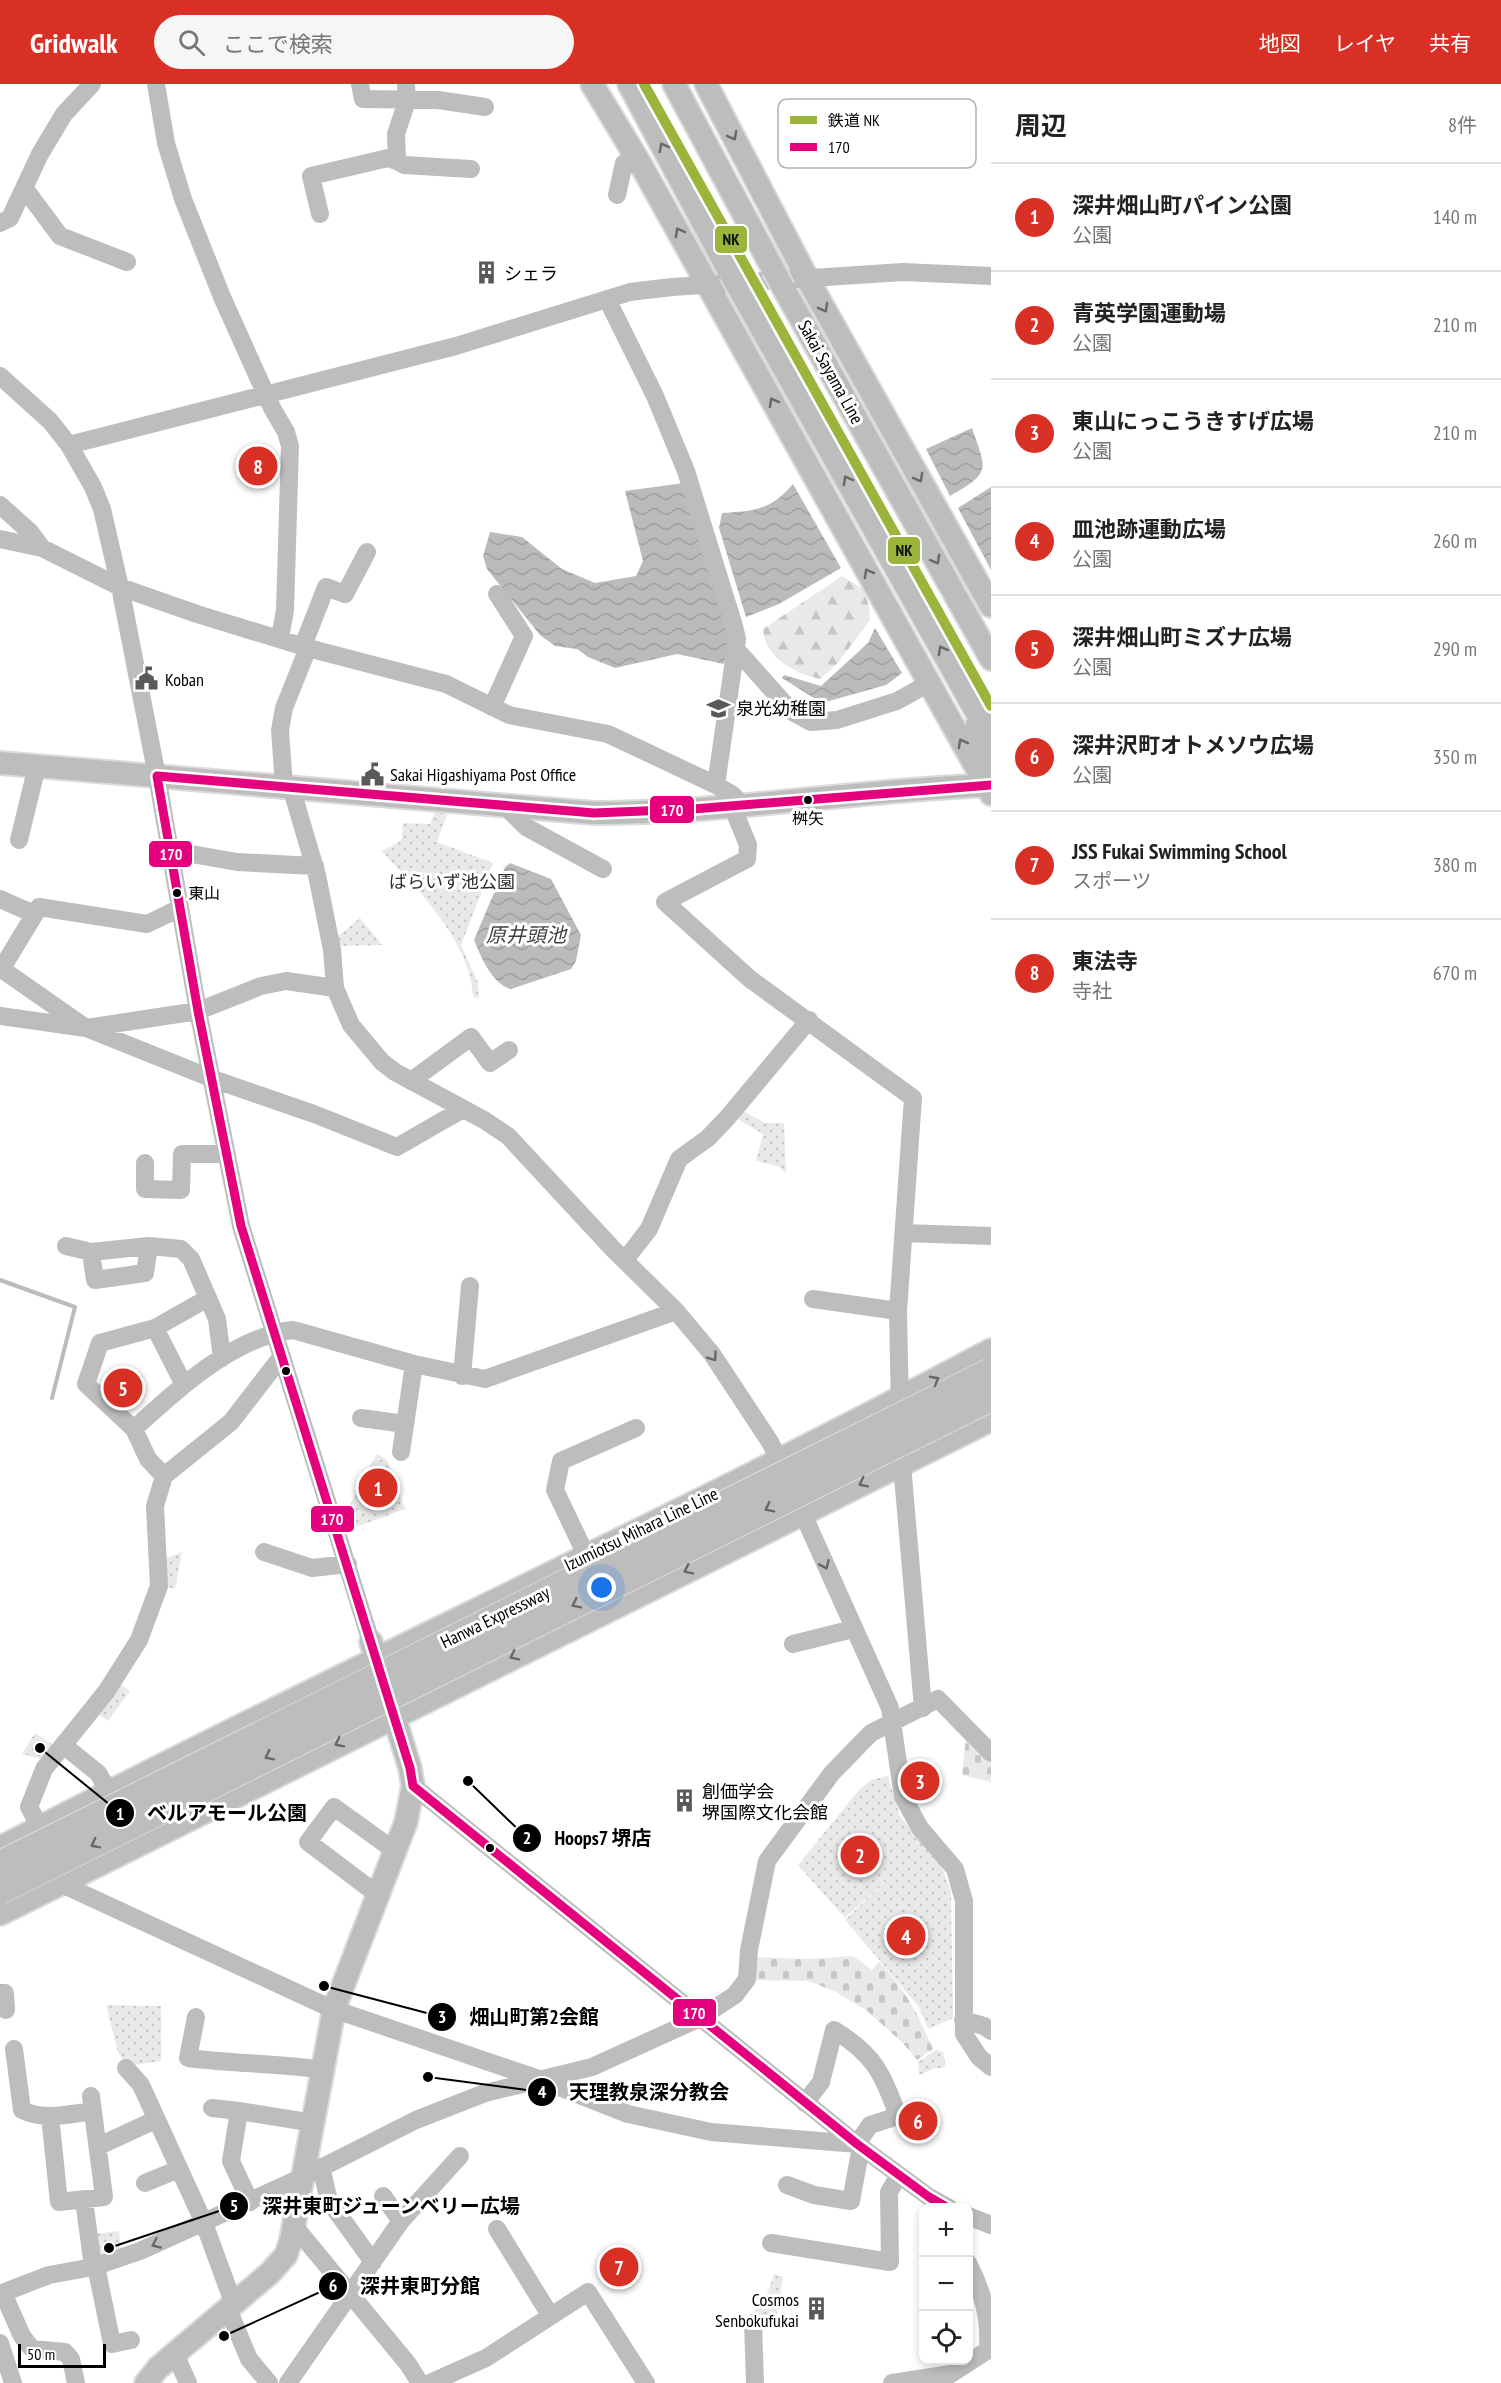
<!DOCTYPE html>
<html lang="ja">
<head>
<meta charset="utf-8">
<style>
	body { margin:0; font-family:"PT Sans Narrow","Noto Sans JP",sans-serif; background:#f6f6f6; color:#222 }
	.controls { position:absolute; right:18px; bottom:18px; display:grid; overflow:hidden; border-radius:12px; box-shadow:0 3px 9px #0003 }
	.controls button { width:54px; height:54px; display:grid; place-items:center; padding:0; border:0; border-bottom:2px solid #e0e0e0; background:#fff; color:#222; font:30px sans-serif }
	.scale { position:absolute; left:18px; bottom:15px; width:88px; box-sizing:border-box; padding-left:6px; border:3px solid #000; border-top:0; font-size:16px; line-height:21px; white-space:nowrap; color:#000; -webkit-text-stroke:4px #fff; paint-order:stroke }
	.you { position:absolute; left:602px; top:1504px; width:21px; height:21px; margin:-15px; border:4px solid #fff; border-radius:50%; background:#1a73e8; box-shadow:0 0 0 9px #1a73e833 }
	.badge { display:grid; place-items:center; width:39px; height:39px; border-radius:50%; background:#d93025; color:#fff; font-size:20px; font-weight:700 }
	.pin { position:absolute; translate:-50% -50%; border:3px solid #fff; box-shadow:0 2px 6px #0006 }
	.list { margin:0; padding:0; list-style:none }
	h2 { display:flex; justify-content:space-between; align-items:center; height:78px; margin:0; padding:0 24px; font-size:26px }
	h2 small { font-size:20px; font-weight:400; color:#767676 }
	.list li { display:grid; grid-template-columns:39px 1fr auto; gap:18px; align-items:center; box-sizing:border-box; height:108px; padding:0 24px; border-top:2px solid #e0e0e0 }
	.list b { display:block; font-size:22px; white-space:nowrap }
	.list p { margin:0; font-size:20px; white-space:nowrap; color:#767676 }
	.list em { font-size:20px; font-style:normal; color:#767676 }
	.icon { flex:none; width:33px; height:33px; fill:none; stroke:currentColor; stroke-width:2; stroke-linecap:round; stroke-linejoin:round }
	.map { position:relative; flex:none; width:991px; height:2299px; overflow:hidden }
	header { display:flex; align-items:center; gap:36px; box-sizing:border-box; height:84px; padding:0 30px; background:#d93025; color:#fff }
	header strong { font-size:28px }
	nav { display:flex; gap:33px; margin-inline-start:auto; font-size:21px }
	.search { width:420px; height:54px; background:#f6f6f6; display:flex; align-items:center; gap:15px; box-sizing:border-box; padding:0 21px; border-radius:33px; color:#767676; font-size:22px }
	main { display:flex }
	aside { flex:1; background:#fff }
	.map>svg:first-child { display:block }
</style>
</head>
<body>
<header>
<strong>Gridwalk</strong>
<div class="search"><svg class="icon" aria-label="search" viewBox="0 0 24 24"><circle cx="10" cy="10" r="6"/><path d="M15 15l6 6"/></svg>ここで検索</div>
<nav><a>地図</a><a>レイヤ</a><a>共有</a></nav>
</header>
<main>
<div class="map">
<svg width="991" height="2299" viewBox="0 0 991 2299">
	<defs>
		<pattern id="forest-firs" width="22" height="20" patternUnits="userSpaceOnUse" patternTransform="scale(1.5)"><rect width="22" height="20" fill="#e9e9e9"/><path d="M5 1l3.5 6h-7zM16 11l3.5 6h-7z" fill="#c6c6c6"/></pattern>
		<pattern id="cemetery-stones" width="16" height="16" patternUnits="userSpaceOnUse" patternTransform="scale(1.5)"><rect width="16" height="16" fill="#e9e9e9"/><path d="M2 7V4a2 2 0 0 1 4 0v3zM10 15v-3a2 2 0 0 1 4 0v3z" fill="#c6c6c6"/></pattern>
		<pattern id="park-dots" width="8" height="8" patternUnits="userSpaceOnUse" patternTransform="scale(1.5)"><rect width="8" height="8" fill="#e9e9e9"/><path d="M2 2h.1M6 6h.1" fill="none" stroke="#c6c6c6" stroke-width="1.8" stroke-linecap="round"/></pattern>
		<pattern id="water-waves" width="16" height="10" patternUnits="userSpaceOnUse" patternTransform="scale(1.5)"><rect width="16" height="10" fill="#bbb"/><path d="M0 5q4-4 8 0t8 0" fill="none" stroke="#9f9f9f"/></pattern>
	</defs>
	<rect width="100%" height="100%" fill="#fff"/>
	<path fill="url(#forest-firs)" d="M842 492 863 505 869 522 870 536 837 580 820 595C795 589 765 575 763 545Z"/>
	<path fill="url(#cemetery-stones)" d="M966 1653 991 1678V1698L962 1691Z
		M853 1872 872 1886 879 1878C905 1904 919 1932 933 1965L917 1976 903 1959 866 1926 836 1908 809 1897 750 1896 752 1873 807 1875Z"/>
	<path fill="url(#park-dots)" d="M437 723 449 725 437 758 493 779 461 861 478 899 479 914 473 913C472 860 416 802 381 767L401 757 403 739 430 740Z
		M360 834 382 861 340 862 336 854Z
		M741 1026 765 1039H784L786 1089 779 1083 756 1077 763 1050 736 1034Z
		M139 1287 144 1293 117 1321 110 1315 117 1292Z
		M377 1370 387 1376 405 1425 348 1446 345 1433 364 1391Z
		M182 1468 175 1505 166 1503V1474Z
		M119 1599 130 1607 108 1637 98 1630Z
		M35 1649 55 1662 45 1676 22 1670Z
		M932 1687 937 1695 912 1708 907 1705 904 1688 918 1693Z
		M888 1692 900 1732 941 1781 951 1807 953 1934 928 1945 919 1923 845 1836 897 1787 845 1834 798 1781 858 1707 871 1696Z
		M106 1921 161 1922V1977L127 1982 118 1968Z
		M936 1966 943 1968 946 1983 933 1985 919 1991 918 1978Z
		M922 2026 926 2050 916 2052 911 2033 905 2034 904 2031Z
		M119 2147 121 2168 98 2173 95 2150Z
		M774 2190 783 2193 775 2240 763 2242 753 2234 757 2220 763 2222Z"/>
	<path fill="url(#water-waves)" d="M972 344C987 388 991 388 950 412L926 365Z
		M684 399 730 552 724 580 677 570 615 584 588 573 577 565 555 562 540 551 487 485 483 472 490 448 522 453 562 485 595 499 636 492 643 477 625 407Z
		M793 400 841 484 779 520 746 533 719 444 722 429C755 427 771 426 793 400Z
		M991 403V486L958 424Z
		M875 544 902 589 886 601 822 619 782 594 784 591 821 602 868 559Z
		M510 779 551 795 581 851 576 877 571 885 511 905C492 900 481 873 474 856L505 783Z"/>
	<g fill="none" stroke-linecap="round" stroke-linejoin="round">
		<path stroke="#bbb" stroke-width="4" d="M0 1196 75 1223 52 1314"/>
		<defs>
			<path id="major" d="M592 0 641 81 991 710
				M629 0 730 189
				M674 0 773 185
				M706 0 807 194 991 522
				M784 205 991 575
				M741 208 991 654
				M977 641 991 675
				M0 679 594 729C727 729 858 706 991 701
				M0 1764C328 1593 665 1440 991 1266
				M0 1830 991 1336
				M146 2299 158 2284 270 2189 286 2171 291 2156 334 1925 406 1738 413 1702 410 1684 371 1558"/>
		</defs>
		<use href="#major" stroke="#dbdbdb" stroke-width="26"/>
		<path stroke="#bdbdbd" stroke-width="18" d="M156 0 166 59 183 115 222 213 272 324 286 348 290 362 285 526 280 554
			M360 0 363 15 438 16 485 23
			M406 0 407 17 396 50 397 77 404 81 471 85
			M25 105 60 152 127 178
			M617 111 624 79 641 81
			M320 130 311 92 388 74 397 77
			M0 139 10 134 40 70 64 30 92 0
			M607 215 655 312 686 387 734 542 737 555 716 701
			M0 292 50 337 69 361 93 403 102 425 120 503 157 692 198 927 241 1142 371 1558
			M69 361 456 262 630 208 672 203 903 188 991 192
			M0 421 30 448 42 464
			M0 455 42 464 120 503 197 530 308 564 446 600 509 631 608 650 716 701 733 711 743 723
			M303 562 326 503 345 510 367 468
			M735 564 791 627 811 638 837 636 897 617 929 599
			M492 623 524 552 497 510
			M284 702 280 646 284 624 308 564
			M291 703 317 791 332 866 335 904 351 941 382 978 395 988 484 1036 508 1052 613 1165 676 1227 712 1270 770 1358 785 1388
			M504 721 526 743 603 785
			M733 724 748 761 747 775 665 818 750 895 913 1014 898 1227 900 1326
			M19 756 37 682
			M169 766 237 778 315 782
			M0 815 34 830
			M0 884 86 944 213 995 314 1030 397 1063 463 1025
			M2 884 39 823 147 840 180 824
			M0 932 86 944 198 927 261 902 286 897 335 904
			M411 997 471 953 490 979 509 966
			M145 1079V1105L181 1106 182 1070H227
			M905 1149 991 1152
			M66 1162 91 1168 149 1162 181 1165 191 1175 208 1214
			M91 1168 95 1196 145 1189 149 1162
			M625 1176 649 1145 679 1075 708 1054 728 1033 809 936
			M813 1215 898 1227
			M155 1244 208 1214 217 1235 222 1274
			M462 1292 470 1202
			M183 1299 155 1244 100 1259 86 1300 134 1345C176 1306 235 1252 293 1246L414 1280 485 1295 676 1227
			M361 1334 405 1340
			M134 1345 148 1375 164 1392
			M401 1368 414 1280
			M901 1369 923 1624
			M798 1419 890 1624 903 1713 920 1744 955 1785 964 1817V1950L979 1973 991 1983
			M264 1468 312 1484 348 1480
			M586 1471 555 1406 561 1377 636 1344
			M793 1560 853 1545
			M63 1661 98 1689 109 1708
			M413 1702 857 2060 929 2113 949 2124
			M40 1743 29 1723 44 1685 106 1608 139 1556 159 1502 155 1422 164 1392 231 1338 282 1272
			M53 1796 330 1924 539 1995 628 2030 711 2048 857 2060
			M378 1811 308 1758 334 1723 395 1767
			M0 1909H5L6 1926
			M196 1933 188 1974C234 1980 277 1979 323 1986
			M963 1936 984 1942 991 1947
			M14 1965 22 2026C44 2037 70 2030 93 2027
			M126 1984 141 2001 204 2139 234 2221
			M805 2019 821 1998 834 1946C874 1970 883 1990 898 2032L870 2041 857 2060
			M212 2024 239 2027
			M50 2032 59 2118 104 2113 91 2012
			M99 2062 155 2036
			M321 2083 329 2117 373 2178
			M145 2099 179 2085
			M787 2101 814 2111 851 2117 861 2063
			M383 2112 401 2137
			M84 2116 93 2183
			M250 2118 231 2077 239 2027 314 2039
			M968 2132 991 2141
			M295 2143 408 2280 420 2299
			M497 2145 550 2231
			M771 2159 890 2178 889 2108 899 2091
			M96 2182 112 2260 131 2256
			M3 2209 22 2252 32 2265 65 2268 71 2275 76 2299
			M0 2210 49 2191 93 2183 140 2167 305 2092 416 2036 485 2009 592 1983 700 1934 735 1911 747 1895 749 1866 767 1777 832 1689 871 1649 938 1615 991 1669
			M228 2225 249 2275 269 2299
			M753 2239 755 2299
			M0 2259 13 2299
			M175 2270 188 2299
			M288 2299 401 2137 460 2072
			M430 2299 486 2274 588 2208 646 2299
			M892 2299 951 2290 988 2266C990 2234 983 2208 968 2179"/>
		<use href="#major" stroke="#bdbdbd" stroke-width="22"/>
		<defs>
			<path id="major-bridge" d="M773 185 784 205
				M730 189 741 208"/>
			<path id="highway-bridge" d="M0 1780 991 1287
				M0 1807 991 1314"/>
		</defs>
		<use href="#major-bridge" stroke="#dbdbdb" stroke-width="26" stroke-linecap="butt"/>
		<use href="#highway-bridge" stroke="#dbdbdb" stroke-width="28" stroke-linecap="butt"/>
		<use href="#major-bridge" stroke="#bdbdbd" stroke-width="22"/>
		<use href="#highway-bridge" stroke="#bdbdbd" stroke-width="26"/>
		<defs>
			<path id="bus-1" d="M948 2124 929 2113 857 2060 413 1702 410 1684 241 1142 198 927 157 692 594 729 693 725 991 701"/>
		</defs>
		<use href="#bus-1" stroke="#fff" stroke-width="14"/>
		<use href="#bus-1" stroke="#e5007d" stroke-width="9"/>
		<defs>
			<path id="rail-1" d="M644 0 991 622"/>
		</defs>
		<use href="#rail-1" stroke="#fff" stroke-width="15"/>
		<use href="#rail-1" stroke="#9bb43b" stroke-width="10"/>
	</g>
	<defs><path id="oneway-chevron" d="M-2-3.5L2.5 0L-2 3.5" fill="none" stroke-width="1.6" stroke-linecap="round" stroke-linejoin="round" transform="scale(1.5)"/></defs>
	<g stroke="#686868">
		<use href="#oneway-chevron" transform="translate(733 52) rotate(62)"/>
		<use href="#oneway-chevron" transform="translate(663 63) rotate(-118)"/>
		<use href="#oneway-chevron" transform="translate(679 148) rotate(-119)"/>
		<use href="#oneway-chevron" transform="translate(824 224) rotate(61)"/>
		<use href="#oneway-chevron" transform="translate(773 318) rotate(-119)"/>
		<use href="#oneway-chevron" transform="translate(919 394) rotate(61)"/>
		<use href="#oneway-chevron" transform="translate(847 396) rotate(-119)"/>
		<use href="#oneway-chevron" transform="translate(936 476) rotate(61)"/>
		<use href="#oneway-chevron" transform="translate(868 489) rotate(-119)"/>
		<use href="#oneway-chevron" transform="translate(942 566) rotate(-119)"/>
		<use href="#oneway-chevron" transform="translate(962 659) rotate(-119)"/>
		<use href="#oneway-chevron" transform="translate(713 1273) rotate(54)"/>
		<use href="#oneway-chevron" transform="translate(935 1296) rotate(-28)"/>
		<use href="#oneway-chevron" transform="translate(863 1399) rotate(153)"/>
		<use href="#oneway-chevron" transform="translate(769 1424) rotate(154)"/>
		<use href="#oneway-chevron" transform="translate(825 1481) rotate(66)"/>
		<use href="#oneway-chevron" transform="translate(688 1486) rotate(154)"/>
		<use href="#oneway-chevron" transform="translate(576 1520) rotate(154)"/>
		<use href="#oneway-chevron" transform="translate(514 1572) rotate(154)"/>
		<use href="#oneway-chevron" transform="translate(339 1659) rotate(153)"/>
		<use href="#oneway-chevron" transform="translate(269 1672) rotate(153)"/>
		<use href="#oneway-chevron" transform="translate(95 1760) rotate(153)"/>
		<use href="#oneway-chevron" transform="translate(156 2160) rotate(156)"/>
	</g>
	<defs>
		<symbol id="building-bare" viewBox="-9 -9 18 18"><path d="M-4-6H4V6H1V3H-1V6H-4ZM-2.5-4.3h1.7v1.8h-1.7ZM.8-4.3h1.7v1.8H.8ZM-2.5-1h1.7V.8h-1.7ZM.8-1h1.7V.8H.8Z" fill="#595959" stroke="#fff" stroke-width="2.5" paint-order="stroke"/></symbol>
		<symbol id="civic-bare" viewBox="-9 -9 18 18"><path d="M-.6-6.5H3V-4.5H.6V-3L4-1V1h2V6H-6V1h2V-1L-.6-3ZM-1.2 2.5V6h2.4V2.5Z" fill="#595959" stroke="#fff" stroke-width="2.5" paint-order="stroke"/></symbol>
		<symbol id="school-bare" viewBox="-9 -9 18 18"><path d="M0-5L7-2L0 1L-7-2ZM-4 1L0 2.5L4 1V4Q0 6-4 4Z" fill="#595959" stroke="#fff" stroke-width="2.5" paint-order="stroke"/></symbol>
	</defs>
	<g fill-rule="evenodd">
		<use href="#building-bare" x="470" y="172" width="33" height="33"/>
		<use href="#civic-bare" x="130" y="578" width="33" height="33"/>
		<use href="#school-bare" x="702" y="608" width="33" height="33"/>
		<use href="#civic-bare" x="356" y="674" width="33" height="33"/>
		<use href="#building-bare" x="668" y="1700" width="33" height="33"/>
		<use href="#building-bare" x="800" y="2208" width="33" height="33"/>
	</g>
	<g fill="#000" stroke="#fff" stroke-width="2">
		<circle cx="808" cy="716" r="5"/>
		<circle cx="177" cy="809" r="5"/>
		<circle cx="286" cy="1287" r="5"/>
		<circle cx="490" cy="1764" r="5"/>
	</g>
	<g text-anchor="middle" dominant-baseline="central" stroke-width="6" stroke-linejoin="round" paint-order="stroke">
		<g font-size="16" fill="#000" stroke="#fff">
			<text x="808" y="734">桝矢</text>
			<text x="188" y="809" text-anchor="start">東山</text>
		</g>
		<g font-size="18" fill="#000" stroke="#fff" text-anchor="start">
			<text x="504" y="189">シェラ</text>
			<text x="165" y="595">Koban</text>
			<text x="736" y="624">泉光幼稚園</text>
			<text x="390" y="690">Sakai Higashiyama Post Office</text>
			<text x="702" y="1707">創価学会<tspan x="702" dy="21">堺国際文化会館</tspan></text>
			<text x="799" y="2215" text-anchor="end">Cosmos<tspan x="799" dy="21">Senbokufukai</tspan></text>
		</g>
		<g font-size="18" fill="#000" stroke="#fff">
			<text transform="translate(831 288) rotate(61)">Sakai Sayama Line</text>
			<text transform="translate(641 1445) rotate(-26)">Izumiotsu Mihara Line Line</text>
			<text transform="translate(495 1533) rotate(-26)">Hanwa Expressway</text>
		</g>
		<g font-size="18" fill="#2e2e2e" stroke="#fff">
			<text x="452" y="797">ばらいず池公園</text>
		</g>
		<g font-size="20" font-style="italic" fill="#3f3f3f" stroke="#fff">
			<text x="526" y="851">原井頭池</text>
		</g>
	</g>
	<rect x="778" y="15" width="198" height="69" rx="9" fill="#fff" stroke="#b2b2b2" stroke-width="1.5"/>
	<rect x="790" y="32" width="27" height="8" fill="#9bb43b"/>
	<rect x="790" y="59" width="27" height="8" fill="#e5007d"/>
	<g font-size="16" fill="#000">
		<text x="828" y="42">鉄道 NK</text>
		<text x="828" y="69">170</text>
	</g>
	<path fill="none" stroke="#000" stroke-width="2" d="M40 1664L120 1729M468 1697L527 1754M324 1902L442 1933M428 1993L542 2008M109 2164L234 2122M224 2252L333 2202"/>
	<g fill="#000" stroke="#fff" stroke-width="2">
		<circle cx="40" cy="1664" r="6"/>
		<circle cx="468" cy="1697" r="6"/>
		<circle cx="324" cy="1902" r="6"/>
		<circle cx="428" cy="1993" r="6"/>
		<circle cx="109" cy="2164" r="6"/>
		<circle cx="224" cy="2252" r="6"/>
		<circle cx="120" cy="1729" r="15"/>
		<circle cx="527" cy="1754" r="15"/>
		<circle cx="442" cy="1933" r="15"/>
		<circle cx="542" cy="2008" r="15"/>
		<circle cx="234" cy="2122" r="15"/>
		<circle cx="333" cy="2202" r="15"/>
	</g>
	<g font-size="18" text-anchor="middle" font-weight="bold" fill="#fff">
		<text x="120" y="1736">1</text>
		<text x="527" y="1760">2</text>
		<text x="442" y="1939">3</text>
		<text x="542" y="2014">4</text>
		<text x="234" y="2128">5</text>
		<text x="333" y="2208">6</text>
	</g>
	<g font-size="20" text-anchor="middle" font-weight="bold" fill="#000" stroke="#fff" stroke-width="6" stroke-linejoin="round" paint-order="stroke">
		<text x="227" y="1736">ベルアモール公園</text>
		<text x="603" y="1761">Hoops7 堺店</text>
		<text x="534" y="1940">畑山町第2会館</text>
		<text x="649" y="2015">天理教泉深分教会</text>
		<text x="391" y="2129">深井東町ジューンベリー広場</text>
		<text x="420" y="2209">深井東町分館</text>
	</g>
	<g stroke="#fff" stroke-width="2">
		<rect x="714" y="141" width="34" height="29" rx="6" fill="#9bb43b"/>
		<rect x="887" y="452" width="34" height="29" rx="6" fill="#9bb43b"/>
		<rect x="649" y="711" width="46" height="29" rx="6" fill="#e5007d"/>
		<rect x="148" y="756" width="45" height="28" rx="6" fill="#e5007d"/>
		<rect x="310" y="1421" width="45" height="28" rx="6" fill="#e5007d"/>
		<rect x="672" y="1914" width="45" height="29" rx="6" fill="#e5007d"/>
	</g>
	<g font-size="16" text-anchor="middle" font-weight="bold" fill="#fff">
		<text x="672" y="732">170</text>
		<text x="171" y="776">170</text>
		<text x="332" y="1441">170</text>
		<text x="694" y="1935">170</text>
	</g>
	<g font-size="16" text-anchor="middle" font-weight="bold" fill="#111">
		<text x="731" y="161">NK</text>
		<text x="904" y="472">NK</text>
	</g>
</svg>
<div class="controls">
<button>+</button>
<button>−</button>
<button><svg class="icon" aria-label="locate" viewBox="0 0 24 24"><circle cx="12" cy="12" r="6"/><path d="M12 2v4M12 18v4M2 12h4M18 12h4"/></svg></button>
</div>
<div class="scale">50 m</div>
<div class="you"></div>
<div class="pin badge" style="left:378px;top:1404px">1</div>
<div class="pin badge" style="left:860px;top:1771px">2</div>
<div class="pin badge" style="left:920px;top:1697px">3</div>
<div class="pin badge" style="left:906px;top:1852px">4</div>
<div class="pin badge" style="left:123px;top:1304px">5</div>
<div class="pin badge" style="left:918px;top:2037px">6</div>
<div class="pin badge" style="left:619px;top:2183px">7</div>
<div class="pin badge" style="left:258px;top:382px">8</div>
</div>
<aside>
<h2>周辺<small>8件</small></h2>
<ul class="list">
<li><span class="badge">1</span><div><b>深井畑山町パイン公園</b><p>公園</p></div><em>140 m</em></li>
<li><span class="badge">2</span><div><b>青英学園運動場</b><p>公園</p></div><em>210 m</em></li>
<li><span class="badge">3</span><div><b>東山にっこうきすげ広場</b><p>公園</p></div><em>210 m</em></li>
<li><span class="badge">4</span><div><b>皿池跡運動広場</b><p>公園</p></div><em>260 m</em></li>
<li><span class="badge">5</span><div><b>深井畑山町ミズナ広場</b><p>公園</p></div><em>290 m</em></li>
<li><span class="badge">6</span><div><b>深井沢町オトメソウ広場</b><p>公園</p></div><em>350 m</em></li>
<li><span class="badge">7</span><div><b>JSS Fukai Swimming School</b><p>スポーツ</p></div><em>380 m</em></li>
<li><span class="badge">8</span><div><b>東法寺</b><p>寺社</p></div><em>670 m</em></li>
</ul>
</aside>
</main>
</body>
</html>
